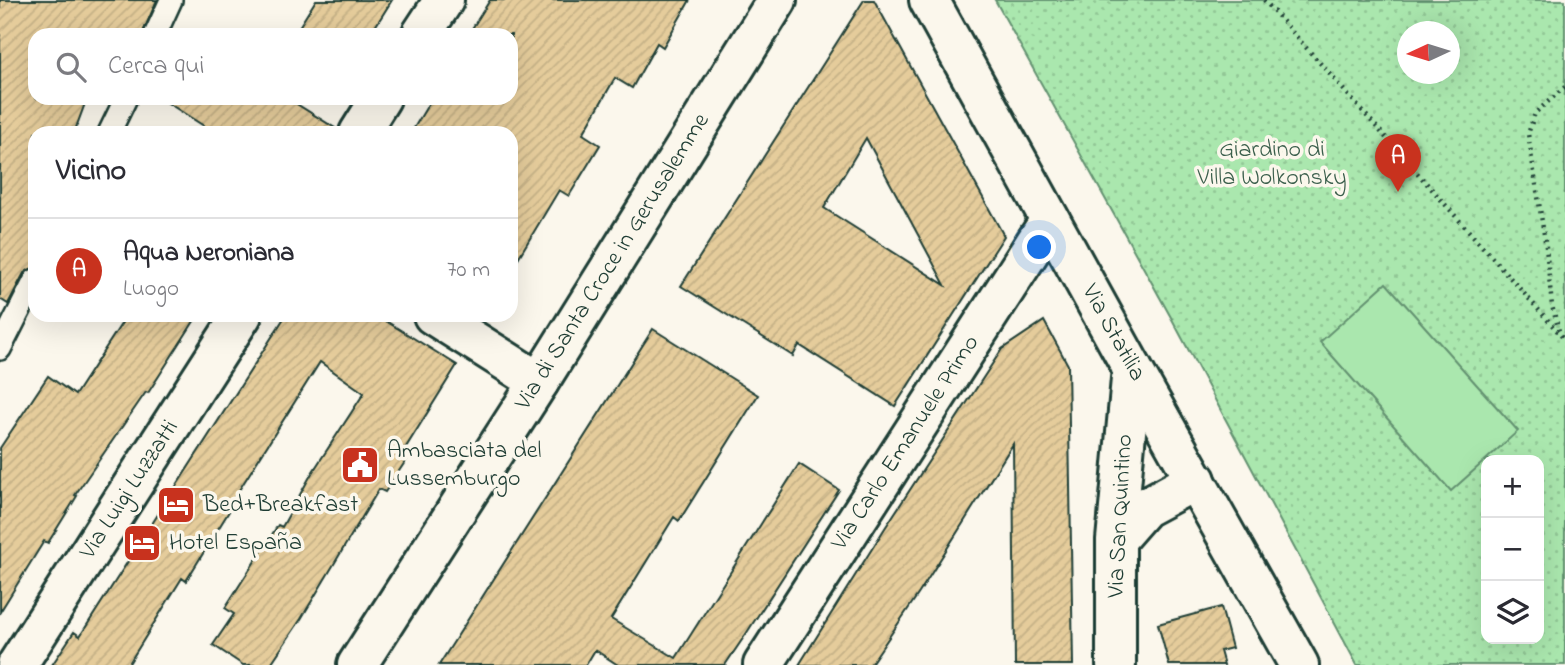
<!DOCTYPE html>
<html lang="it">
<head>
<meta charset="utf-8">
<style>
	body { margin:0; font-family:"Indie Flower",sans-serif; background:#f7f7f7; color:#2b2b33 }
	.controls { position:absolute; right:21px; bottom:21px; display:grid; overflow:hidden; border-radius:14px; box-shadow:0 7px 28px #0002 }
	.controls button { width:63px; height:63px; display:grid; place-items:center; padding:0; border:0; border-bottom:2px solid #e1e1e2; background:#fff; color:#2b2b33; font:35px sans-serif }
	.compass { position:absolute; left:1397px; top:21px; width:63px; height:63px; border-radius:50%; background:#fff; box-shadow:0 7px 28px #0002; rotate:266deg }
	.you { position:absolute; left:1040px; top:248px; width:24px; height:24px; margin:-18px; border:5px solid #fff; border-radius:50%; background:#1a73e8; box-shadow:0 0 0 10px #1a73e833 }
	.badge { display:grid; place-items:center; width:46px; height:46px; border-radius:50%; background:#c8321e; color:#fff; font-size:23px; font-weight:700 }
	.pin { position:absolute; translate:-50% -58px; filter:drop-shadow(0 2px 4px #0008) }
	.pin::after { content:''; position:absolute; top:37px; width:24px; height:21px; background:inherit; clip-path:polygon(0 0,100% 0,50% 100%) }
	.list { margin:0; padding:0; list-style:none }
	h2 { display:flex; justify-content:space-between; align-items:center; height:91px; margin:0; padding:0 28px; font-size:30px }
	h2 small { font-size:23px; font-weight:400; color:#7c7c81 }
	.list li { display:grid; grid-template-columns:46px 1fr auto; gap:21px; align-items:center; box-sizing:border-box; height:105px; padding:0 28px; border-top:2px solid #e1e1e2 }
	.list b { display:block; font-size:26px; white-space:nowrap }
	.list p { margin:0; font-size:23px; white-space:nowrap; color:#7c7c81 }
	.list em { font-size:23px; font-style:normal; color:#7c7c81 }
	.icon { flex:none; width:38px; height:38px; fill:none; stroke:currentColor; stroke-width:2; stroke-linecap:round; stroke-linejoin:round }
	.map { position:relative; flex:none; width:1565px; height:665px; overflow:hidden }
	.search { position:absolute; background:#fff; box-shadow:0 7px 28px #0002; left:28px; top:28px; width:490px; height:77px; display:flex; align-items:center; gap:18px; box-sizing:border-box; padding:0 24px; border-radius:21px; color:#7c7c81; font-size:26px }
	.panel { position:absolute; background:#fff; box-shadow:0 7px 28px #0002; left:28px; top:126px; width:490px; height:196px; border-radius:21px }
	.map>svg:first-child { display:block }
</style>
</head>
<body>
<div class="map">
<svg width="1565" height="665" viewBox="0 0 1565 665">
	<defs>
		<pattern id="park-dots" width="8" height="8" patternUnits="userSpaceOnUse" patternTransform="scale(1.75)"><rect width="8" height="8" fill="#aae7ae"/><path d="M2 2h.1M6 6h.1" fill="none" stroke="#92c796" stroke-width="1.8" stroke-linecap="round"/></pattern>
		<pattern id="building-hatch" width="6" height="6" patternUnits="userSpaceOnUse" patternTransform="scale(1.75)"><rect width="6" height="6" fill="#e5cc9b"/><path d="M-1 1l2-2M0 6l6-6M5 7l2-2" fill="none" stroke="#c4b086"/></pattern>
	</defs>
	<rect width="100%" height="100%" fill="#fbf7ec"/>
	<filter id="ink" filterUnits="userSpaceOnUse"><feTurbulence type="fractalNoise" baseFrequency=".0143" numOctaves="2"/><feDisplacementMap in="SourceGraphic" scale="14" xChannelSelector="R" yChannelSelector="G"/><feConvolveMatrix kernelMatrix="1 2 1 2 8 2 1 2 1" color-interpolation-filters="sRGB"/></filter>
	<g filter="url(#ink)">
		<path fill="url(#park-dots)" stroke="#649271" stroke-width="2" fill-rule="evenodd" d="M995 0H1565V665H1357L1173 321ZM1408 32H1450V74H1408ZM1486 460H1539V639H1486Z"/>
		<path fill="#aae7ae" stroke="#649271" stroke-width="2" d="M1386 283 1518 431 1451 491 1320 342Z"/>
		<path fill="url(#building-hatch)" stroke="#1f3d34" stroke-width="2" fill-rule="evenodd" d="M0 0H157L142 35H35V98H87L74 133H35V267L24 273 8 304 0 299Z
			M316 0H392L370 35H294Z
			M490 0H690L663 47 657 43 632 88 615 78 583 134 600 145 569 196 559 190 511 270V133H411L432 98H511V35H468Z
			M864 0H874L1004 236 895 406 799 345 793 356 681 286ZM866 138 945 285 824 208Z
			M160 98H287L338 130 337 133H215Z
			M127 315H198L148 393 146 392 75 495 77 496 48 543 44 541 0 612V448L48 376 75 395Z
			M286 315H376L457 365 403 452 409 456 385 492 379 489 301 619 270 665H243L213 645 234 614 225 608 278 525 282 527 312 473 364 393 320 362 234 498 236 500 186 581 182 578 128 665H52L74 632 80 636Z
			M1044 321 1068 365 1073 665H1015L1013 444 919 593 870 665H799L885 528 1002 349Z
			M653 329 758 395 679 521 674 517 611 619 676 658 799 464 839 490 746 634 725 665H618L595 650 586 665H439Z
			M1221 607 1232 648 1220 651 1224 665H1169L1158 624Z"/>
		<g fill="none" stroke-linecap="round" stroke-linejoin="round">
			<defs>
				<path id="lane" d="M155 35 171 0
					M109 133 126 98
					M0 349 35 280"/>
				<path id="street" d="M421 35 444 0
					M359 133 381 98
					M433 315 539 382
					M1116 540 1144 508 1196 480
					M17 665 242 315
					M763 665 1050 220
					M1116 665V540L1132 368"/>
				<path id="secondary" d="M929 0 1132 368 1299 665
					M357 665 539 382 777 0"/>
			</defs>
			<use href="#lane" stroke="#1f3d34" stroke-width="26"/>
			<use href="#street" stroke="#1f3d34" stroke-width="44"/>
			<use href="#secondary" stroke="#1f3d34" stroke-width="44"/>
			<path stroke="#1f3d34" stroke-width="4.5" stroke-dasharray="2 5" stroke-linecap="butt" d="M1264 0 1560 334
				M1565 87 1535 113 1528 134 1546 247 1552 306 1560 334 1565 341"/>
			<use href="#lane" stroke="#fbf7ec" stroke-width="21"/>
			<use href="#street" stroke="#fbf7ec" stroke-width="38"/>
			<use href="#secondary" stroke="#fbf7ec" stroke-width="38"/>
		</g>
	</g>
	<defs>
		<symbol id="civic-square" viewBox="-11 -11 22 22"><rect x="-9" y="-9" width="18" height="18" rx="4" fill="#c8321e" stroke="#fbf7ec"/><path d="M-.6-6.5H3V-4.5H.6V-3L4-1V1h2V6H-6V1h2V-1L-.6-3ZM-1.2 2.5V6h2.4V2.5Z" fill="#fff"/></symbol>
		<symbol id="hotel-square" viewBox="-11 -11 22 22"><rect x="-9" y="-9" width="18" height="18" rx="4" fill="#c8321e" stroke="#fbf7ec"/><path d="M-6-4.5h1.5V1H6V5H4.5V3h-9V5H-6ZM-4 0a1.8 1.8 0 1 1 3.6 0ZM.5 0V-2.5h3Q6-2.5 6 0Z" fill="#fff"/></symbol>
	</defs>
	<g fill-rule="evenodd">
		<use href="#civic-square" x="338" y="443" width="44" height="44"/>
		<use href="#hotel-square" x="154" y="483" width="44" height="44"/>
		<use href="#hotel-square" x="120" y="521" width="44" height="44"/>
	</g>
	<g text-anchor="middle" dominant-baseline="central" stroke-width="7" stroke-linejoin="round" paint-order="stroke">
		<g font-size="24" fill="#3b5f4c" stroke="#fbf7ec">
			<text x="1272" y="150">Giardino di<tspan x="1272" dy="28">Villa Wolkonsky</tspan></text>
		</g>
		<g font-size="24" fill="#1f3d34" stroke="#fbf7ec">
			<text transform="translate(613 262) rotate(-58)">Via di Santa Croce in Gerusalemme</text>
			<text transform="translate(1113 333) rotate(61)">Via Statilia</text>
			<text transform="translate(906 443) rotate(-57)">Via Carlo Emanuele Primo</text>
			<text transform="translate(130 490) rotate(-57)">Via Luigi Luzzatti</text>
			<text transform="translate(1121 516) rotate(-87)">Via San Quintino</text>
		</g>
		<g font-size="24" fill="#1f3d34" stroke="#fbf7ec" text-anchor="start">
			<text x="387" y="451">Ambasciata del<tspan x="387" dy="28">Lussemburgo</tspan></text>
			<text x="203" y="505">Bed+Breakfast</text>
			<text x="169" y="543">Hotel España</text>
		</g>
	</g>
</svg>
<div class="controls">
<button>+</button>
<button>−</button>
<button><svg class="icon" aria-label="layers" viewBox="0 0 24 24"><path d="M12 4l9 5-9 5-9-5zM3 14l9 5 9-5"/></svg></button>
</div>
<svg class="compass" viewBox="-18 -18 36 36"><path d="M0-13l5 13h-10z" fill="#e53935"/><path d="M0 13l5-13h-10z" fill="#7c7c81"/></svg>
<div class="you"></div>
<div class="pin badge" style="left:1398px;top:192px">A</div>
<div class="search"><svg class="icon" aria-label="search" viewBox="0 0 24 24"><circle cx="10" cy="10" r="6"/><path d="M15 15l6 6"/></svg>Cerca qui</div>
<section class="panel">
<h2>Vicino<small></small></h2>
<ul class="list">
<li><span class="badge">A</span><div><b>Aqua Neroniana</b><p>Luogo</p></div><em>70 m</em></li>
</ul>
</section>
</div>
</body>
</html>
